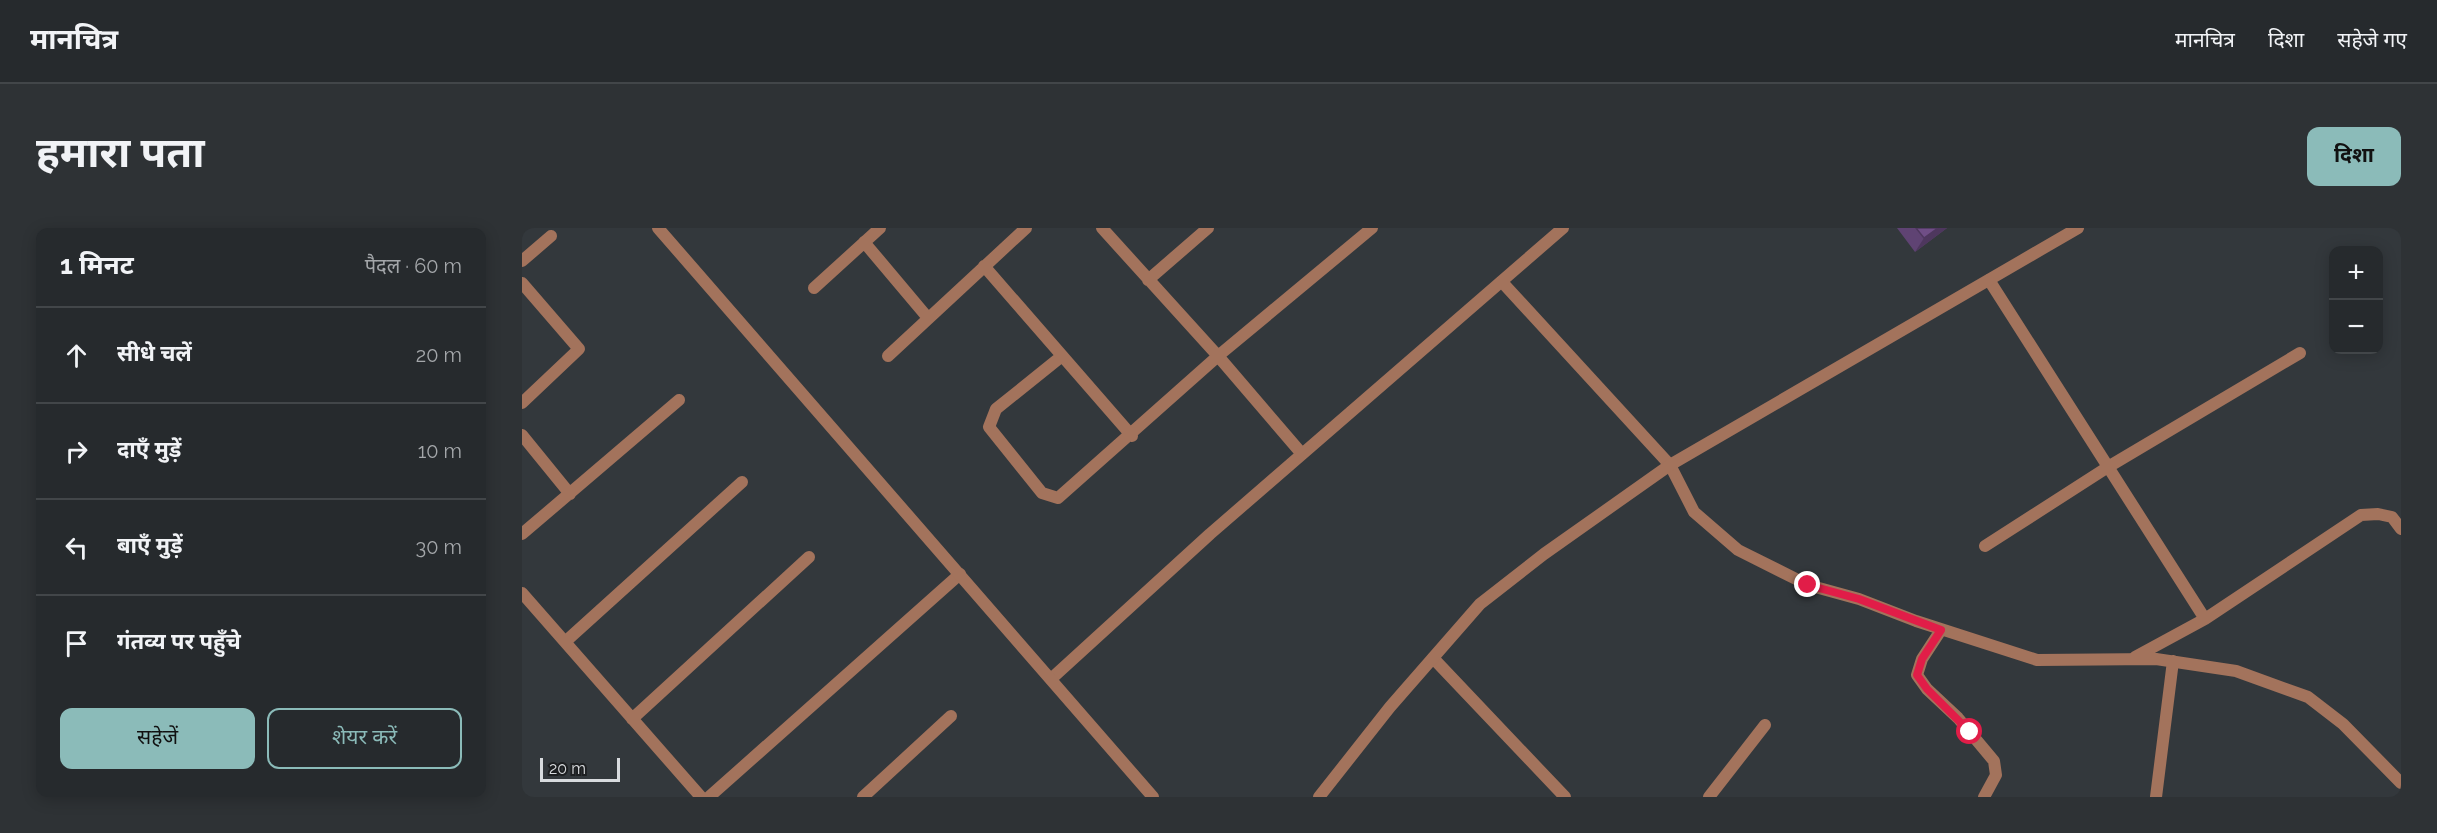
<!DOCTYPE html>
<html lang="hi">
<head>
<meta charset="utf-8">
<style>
	body { margin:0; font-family:Raleway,"Noto Sans Devanagari",sans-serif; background:#2e3235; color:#f1f3f6 }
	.controls { position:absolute; right:18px; top:18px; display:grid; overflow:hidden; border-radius:12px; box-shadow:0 3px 15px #0003 }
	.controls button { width:54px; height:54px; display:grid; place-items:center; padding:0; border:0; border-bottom:2px solid #424649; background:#262a2d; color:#f1f3f6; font:30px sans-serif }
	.scale { position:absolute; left:18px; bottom:15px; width:80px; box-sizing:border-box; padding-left:6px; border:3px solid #d8dbde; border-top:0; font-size:16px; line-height:21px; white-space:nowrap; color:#d8dbde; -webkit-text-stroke:4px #1d1f21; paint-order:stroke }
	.stop { position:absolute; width:18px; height:18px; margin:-14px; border:4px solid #e11d48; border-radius:50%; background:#fff }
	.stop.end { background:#e11d48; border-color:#fff; box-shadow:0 2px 6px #0008 }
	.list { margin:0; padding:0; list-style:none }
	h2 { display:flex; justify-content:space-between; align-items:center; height:78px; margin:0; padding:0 24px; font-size:26px }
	h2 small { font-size:20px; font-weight:400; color:#a4a7aa }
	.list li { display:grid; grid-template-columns:39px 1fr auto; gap:18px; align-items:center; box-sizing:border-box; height:96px; padding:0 24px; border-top:2px solid #424649 }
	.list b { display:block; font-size:22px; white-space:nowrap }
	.list em { font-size:20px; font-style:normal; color:#a4a7aa }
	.actions { display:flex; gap:12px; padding:18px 24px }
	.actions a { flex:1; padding:14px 0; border:2px solid #8bbbb9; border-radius:12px; text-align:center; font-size:21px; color:#8bbbb9 }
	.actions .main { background:#8bbbb9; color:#111 }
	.icon { flex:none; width:33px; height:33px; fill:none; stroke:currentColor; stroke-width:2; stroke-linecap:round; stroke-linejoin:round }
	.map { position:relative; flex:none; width:1879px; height:569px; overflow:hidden; border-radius:12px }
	header { display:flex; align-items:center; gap:36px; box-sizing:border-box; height:84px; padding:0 30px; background:#262a2d; border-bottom:2px solid #424649 }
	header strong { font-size:28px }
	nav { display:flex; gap:33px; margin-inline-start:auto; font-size:21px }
	.intro { display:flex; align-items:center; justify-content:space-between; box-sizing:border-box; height:144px; padding:0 36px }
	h1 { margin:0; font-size:42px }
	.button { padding:15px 27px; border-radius:12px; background:#8bbbb9; color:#111; font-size:21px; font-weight:700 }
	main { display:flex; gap:36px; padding:0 36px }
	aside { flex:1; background:#262a2d; border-radius:12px; box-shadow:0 3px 15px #0003 }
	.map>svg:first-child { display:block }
</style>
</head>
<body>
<header>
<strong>मानचित्र</strong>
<nav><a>मानचित्र</a><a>दिशा</a><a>सहेजे गए</a></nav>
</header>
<div class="intro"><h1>हमारा पता</h1><a class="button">दिशा</a></div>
<main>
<aside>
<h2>1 मिनट<small>पैदल · 60 m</small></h2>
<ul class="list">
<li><svg class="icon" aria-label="ahead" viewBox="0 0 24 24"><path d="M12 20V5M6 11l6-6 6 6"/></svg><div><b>सीधे चलें</b></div><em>20 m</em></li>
<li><svg class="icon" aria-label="right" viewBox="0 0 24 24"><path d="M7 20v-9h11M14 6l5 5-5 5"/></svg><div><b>दाएँ मुड़ें</b></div><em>10 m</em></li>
<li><svg class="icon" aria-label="left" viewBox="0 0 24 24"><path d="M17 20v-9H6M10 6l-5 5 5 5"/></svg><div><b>बाएँ मुड़ें</b></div><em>30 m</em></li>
<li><svg class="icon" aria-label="arrive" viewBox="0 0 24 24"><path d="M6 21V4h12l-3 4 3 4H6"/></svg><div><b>गंतव्य पर पहुँचे</b></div></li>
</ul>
<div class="actions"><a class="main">सहेजें</a><a>शेयर करें</a></div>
</aside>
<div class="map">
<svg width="1879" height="569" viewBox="0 0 1879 569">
	<rect width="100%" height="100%" fill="#33383c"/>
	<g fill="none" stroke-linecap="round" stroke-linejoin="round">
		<path stroke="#a3735c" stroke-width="12" d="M580 0 696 128 780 226
			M342 14 406 90
			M0 33 29 8
			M462 38 610 208
			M626 52 686 0
			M1467 52 1683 391
			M980 54 1148 237 1172 284 1216 322 1286 357 1337 371 1394 393 1515 432 1634 431 1714 443 1786 469 1821 496 1879 555
			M0 55 57 121 0 175
			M292 60 358 0
			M366 128 504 0
			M540 128 474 181 467 199 520 265 536 270 696 128 850 0
			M0 207 48 266
			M0 306 157 172
			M1463 318 1586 239 1778 125
			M0 365 179 569
			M1419 402 1400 431 1395 447 1405 461 1436 490 1472 533 1474 547 1462 569
			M43 414 220 254
			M1613 429 1683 391 1839 287 1856 286 1870 289 1879 301
			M911 430 1043 569
			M529 451 688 306 1041 0
			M110 491 287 329
			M187 569 438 346
			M341 569 429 488
			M1187 569 1243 497
			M1634 569 1651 433"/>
		<path stroke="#a3735c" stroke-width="12" d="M136 0 631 569
			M797 569 868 479 958 376 1022 326 1148 237 1556 0"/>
	</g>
	<path fill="#5f4373" d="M1375 0H1425L1393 24Z"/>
	<path fill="#4e375e" d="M1416 0H1425L1393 24 1402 10Z"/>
	<path fill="#6f4e86" stroke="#4e375e" stroke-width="1.5" d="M1394 0H1416L1402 10Z"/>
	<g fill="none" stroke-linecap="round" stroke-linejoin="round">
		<path stroke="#e11d48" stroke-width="8" d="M1286 357 1337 371 1419 402 1400 431 1395 447 1405 461 1448 504"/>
	</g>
</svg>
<div class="controls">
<button>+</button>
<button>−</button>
</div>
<div class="scale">20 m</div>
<div class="stop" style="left:1448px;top:504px"></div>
<div class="stop end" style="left:1286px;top:357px"></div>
</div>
</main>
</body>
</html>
